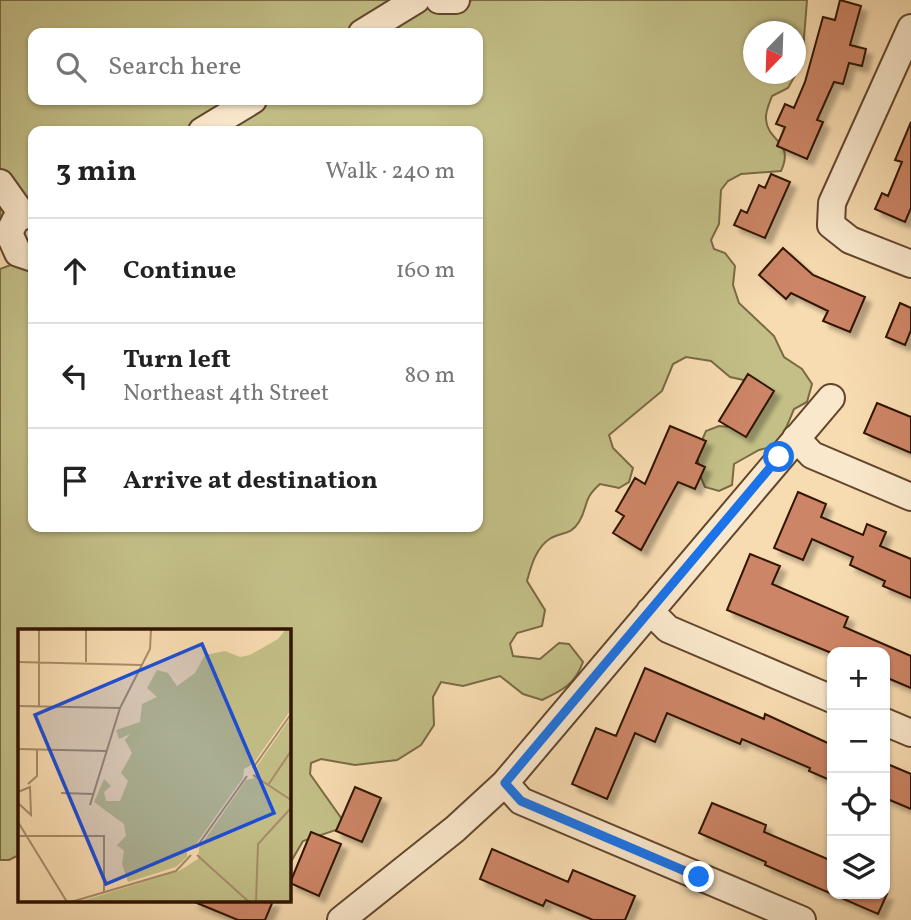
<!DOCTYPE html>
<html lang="en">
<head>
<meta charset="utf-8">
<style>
	body { margin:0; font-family:Vollkorn,serif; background:#f6f6f6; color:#222 }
	.controls { position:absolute; right:21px; bottom:21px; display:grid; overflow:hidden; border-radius:14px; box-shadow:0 2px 5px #0004 }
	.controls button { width:63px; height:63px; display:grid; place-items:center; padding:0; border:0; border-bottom:2px solid #e0e0e0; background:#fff; color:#222; font:35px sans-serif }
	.compass { position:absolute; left:743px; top:21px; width:63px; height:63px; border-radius:50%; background:#fff; box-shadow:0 2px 5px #0004; rotate:203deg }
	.stop { position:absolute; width:21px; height:21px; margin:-16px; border:5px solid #1a73e8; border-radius:50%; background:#fff }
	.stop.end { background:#1a73e8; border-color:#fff; box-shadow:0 2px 7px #0008 }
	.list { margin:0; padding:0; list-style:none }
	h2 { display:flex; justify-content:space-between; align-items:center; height:91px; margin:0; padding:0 28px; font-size:30px }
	h2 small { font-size:23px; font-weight:400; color:#767676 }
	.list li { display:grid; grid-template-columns:46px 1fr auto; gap:21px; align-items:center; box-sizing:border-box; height:105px; padding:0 28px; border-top:2px solid #e0e0e0 }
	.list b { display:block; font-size:26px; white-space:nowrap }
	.list p { margin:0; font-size:23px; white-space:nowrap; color:#767676 }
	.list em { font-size:23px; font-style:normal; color:#767676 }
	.icon { flex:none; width:38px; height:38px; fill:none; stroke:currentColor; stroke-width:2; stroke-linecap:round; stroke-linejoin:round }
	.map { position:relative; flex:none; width:911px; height:920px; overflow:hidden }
	.search { position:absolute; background:#fff; box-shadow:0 2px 5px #0004; left:28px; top:28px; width:455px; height:77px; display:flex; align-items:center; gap:18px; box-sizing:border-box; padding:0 24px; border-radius:14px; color:#767676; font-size:26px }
	.panel { position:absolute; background:#fff; box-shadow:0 2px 5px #0004; left:28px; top:126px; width:455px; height:406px; border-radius:14px }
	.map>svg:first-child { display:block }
</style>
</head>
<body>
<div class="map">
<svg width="911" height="920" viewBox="0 0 911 920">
	<defs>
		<filter id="shadow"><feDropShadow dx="6" dy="6" stdDeviation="2" flood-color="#0004"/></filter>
	</defs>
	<rect width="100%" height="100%" fill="#f8dcb1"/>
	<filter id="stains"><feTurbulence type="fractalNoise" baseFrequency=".00286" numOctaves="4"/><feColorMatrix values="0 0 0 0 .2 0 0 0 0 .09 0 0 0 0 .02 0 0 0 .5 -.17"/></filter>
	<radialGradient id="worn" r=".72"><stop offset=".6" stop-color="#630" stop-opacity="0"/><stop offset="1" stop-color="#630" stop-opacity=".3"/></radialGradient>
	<path fill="#c3bf87" stroke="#7a6a44" stroke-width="2" fill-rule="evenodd" d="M0 0H397L343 33H33V100H235L184 131H33V206L6 216 0 243Z
		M472 0H807L802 63 788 88 772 96C770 102 765 112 766 119 767 142 795 141 781 171L741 174 728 181 721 190 719 224 711 240 714 249 725 253 735 266 733 285 739 303 774 336 784 357 802 369 812 384 807 402 794 409 779 445 759 450 734 464 732 485 719 491 705 487C695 466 696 452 706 431L719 426 740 428 753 382 730 377 711 361 686 357 673 364 662 391 609 435 613 448 633 468 629 482 619 488 600 484C582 500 589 505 579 522 571 535 562 532 551 538 536 547 531 566 527 581L545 610 542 626 517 633 510 644 513 656 540 659 559 643 569 644 583 662C575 684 563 690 542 700L523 694 500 676 463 686 441 682 433 697 434 725 421 745 397 760 355 765 321 759 311 763 310 774 344 822 339 829 303 841 289 865V631H19V855L9 860H0V269L13 264 33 268V527H478V131H223L273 100H478V33H379L420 9 460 8ZM754 32H796V74H754Z"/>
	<path fill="#cc8566" stroke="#301401" stroke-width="2" filter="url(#shadow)" d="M840 0 861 6 850 45 866 49 862 66 849 63 843 84 834 82 817 120 823 122 807 159 777 146 785 127 776 124 785 104 794 108 805 82 823 17 835 20Z
		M911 122V208L905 222 875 209 882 193 888 196 902 162 895 160Z
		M771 174 790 182 765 238 734 225 741 210 747 213 759 185 765 188Z
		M783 248 813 275 865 297 850 332 823 321 828 311 791 293 786 299 759 275Z
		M900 303 911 308V330L905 345 886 337Z
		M748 374 774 391 746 437 719 421Z
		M877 403 911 417V453L864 433Z
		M670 426 706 441 696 463 705 467 695 489 678 482 641 550 613 533 624 516 616 511 635 478 645 484Z
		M798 492 826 504 821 517 863 535 867 524 886 532 880 546 911 559V598L883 586 885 581 850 565 853 557 812 539 803 560 774 548Z
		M750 554 780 566 772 584 848 617 844 627 911 656V688L885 677V652H829L727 610Z
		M645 668 764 719 765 714 832 745V781L809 771 810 768 742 739 740 744 667 713 655 742 635 733 607 799 572 784 596 728 616 736Z
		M885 763 911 774V809L885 798Z
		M355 787 381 798 362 842 336 831Z
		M712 803 766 825 764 832 832 861V894H887L878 914 765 865 766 862 699 833Z
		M311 832 341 844 319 896 290 883Z
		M492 849 568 882 573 870 635 896 625 920H593L546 900 543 906 480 879Z
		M192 901H273L265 920H238Z"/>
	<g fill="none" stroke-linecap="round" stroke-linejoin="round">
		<defs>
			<path id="minor" d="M439 0H456
				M911 28 832 203 831 225 850 240 911 264
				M362 33 416 0
				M202 131 253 100
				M0 183 22 214
				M33 212 16 219 9 233 18 253 33 258
				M796 438 812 455 911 497
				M650 611 668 629 832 699
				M885 722 911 733
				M505 783 521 801 802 920
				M341 920 455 829 505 783 831 398"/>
		</defs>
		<use href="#minor" stroke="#62462d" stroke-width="30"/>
		<use href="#minor" stroke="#fae8cc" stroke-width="26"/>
	</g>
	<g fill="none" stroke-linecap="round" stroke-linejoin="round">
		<path stroke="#1a73e8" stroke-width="9" d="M699 877 521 801 505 783 779 457"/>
	</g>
	<g transform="translate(18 629)">
		<rect width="273" height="273" fill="#f8dcb1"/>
		<path d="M268 0H273V81L235 135 226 140 225 149 178 215 169 221V228L158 238 110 253 104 235 106 222 99 216 108 207 106 195 76 173 86 150 93 157 86 163 88 172H102L110 152 103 144 114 124 107 111 112 105 101 110 98 101 122 93 124 75 139 68 129 59 139 41 150 44 159 57 177 44 187 26 207 22 222 28 232 26 260 10ZM273 88V273H61L161 242 180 230 181 219 228 151 237 149V140Z" fill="#c3bf87"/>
		<path fill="none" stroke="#a88c6b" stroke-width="2" d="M0 33 124 36M68 33V0M0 77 102 79M21 77V0M0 120 89 122M235 139 273 85M235 146 273 171M10 155 19 147V120M250 156 273 122M0 163 12 158 13 186 0 174M43 164 75 165M72 176 102 79 132 20 133 0M0 193 49 273M0 207H86V263M178 219 229 147M179 226 231 273M53 273 158 242 173 226M238 273 240 215 273 179"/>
		<path fill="#1d4ed8" fill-opacity="0.15" stroke="#1d4ed8" stroke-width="3.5" d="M184 15 256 184 88 255 17 86Z"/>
		<rect width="273" height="273" fill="none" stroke="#301401" stroke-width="3.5"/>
	</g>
	<rect width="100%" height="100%" filter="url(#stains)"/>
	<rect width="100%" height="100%" fill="url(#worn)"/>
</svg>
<div class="controls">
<button>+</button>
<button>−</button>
<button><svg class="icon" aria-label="locate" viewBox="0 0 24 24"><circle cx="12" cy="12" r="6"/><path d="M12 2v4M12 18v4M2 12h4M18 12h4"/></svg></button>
<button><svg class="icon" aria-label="layers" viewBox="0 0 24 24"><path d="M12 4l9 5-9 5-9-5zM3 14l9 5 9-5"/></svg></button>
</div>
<svg class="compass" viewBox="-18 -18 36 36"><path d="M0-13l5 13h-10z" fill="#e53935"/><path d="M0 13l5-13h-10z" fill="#767676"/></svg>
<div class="stop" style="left:779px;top:457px"></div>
<div class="stop end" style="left:699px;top:877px"></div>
<div class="search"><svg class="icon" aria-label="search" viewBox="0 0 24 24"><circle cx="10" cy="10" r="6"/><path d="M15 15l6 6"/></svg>Search here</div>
<section class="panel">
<h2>3 min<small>Walk · 240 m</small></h2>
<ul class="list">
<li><svg class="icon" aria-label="ahead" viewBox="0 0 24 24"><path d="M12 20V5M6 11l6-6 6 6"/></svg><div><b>Continue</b></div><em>160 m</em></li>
<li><svg class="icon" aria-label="left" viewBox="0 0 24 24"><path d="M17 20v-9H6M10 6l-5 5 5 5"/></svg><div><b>Turn left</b><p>Northeast 4th Street</p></div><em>80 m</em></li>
<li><svg class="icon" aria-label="arrive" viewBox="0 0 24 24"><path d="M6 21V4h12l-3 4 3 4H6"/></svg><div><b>Arrive at destination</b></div></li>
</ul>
</section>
</div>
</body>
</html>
